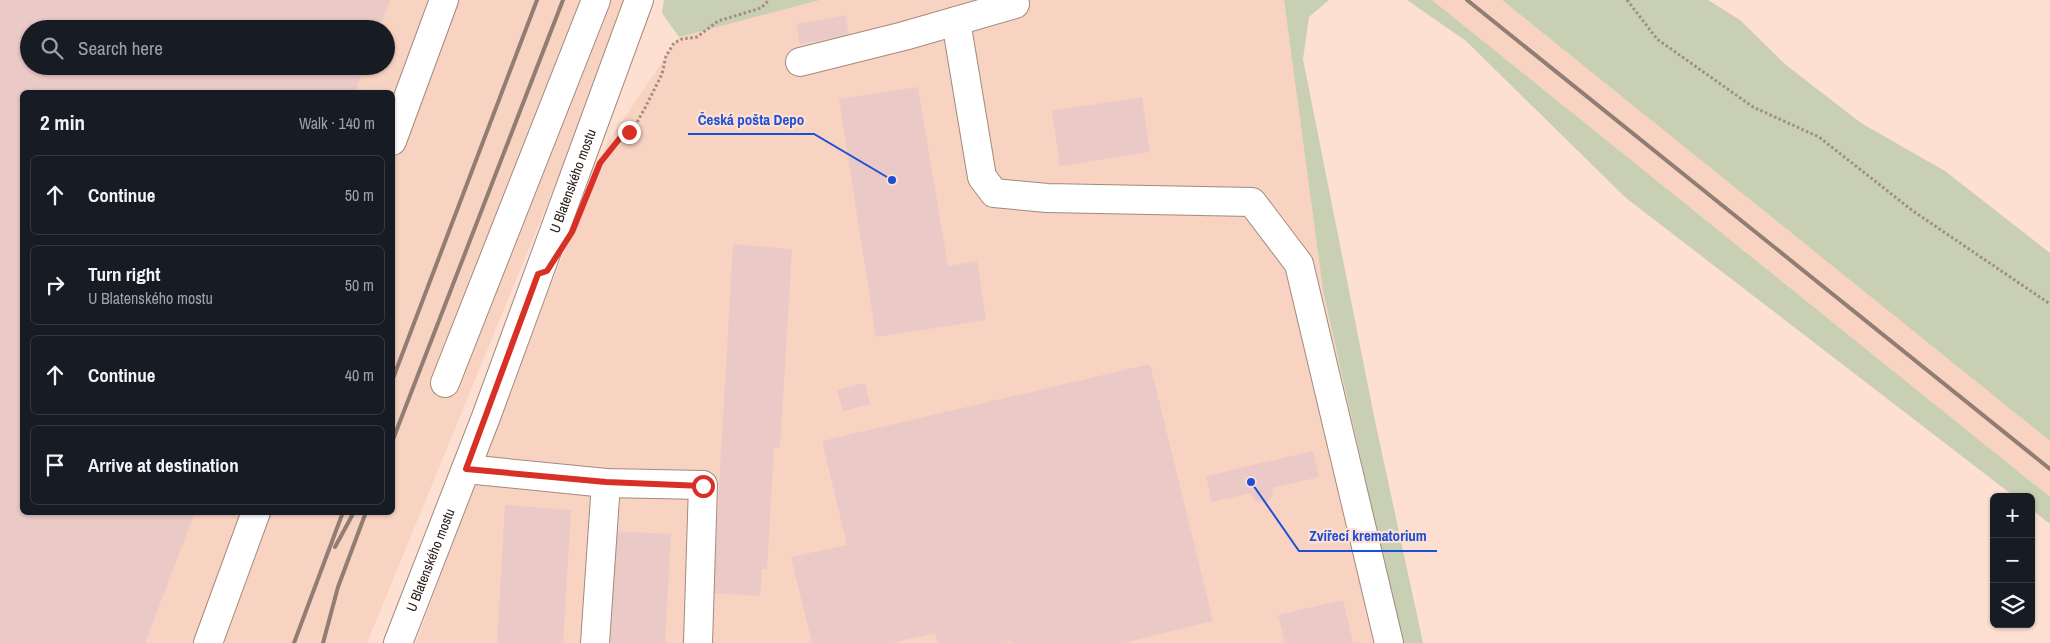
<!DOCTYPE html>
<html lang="en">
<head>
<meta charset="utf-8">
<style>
	body { margin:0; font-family:"Archivo Narrow",sans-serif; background:#20242c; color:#f1f3f6 }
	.controls { position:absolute; right:15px; bottom:15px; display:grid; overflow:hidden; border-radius:8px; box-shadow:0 1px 4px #0004 }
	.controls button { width:45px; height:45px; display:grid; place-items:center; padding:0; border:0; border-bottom:1px solid #363941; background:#171b24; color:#f1f3f6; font:25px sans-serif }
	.stop { position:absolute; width:15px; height:15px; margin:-11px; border:4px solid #d93025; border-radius:50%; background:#fff }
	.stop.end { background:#d93025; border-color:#fff; box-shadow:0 1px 5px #0008 }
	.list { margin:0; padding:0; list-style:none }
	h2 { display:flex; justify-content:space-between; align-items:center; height:65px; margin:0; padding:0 20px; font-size:21px }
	h2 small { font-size:16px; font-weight:400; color:#9ea1a6 }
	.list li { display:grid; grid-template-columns:32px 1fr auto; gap:15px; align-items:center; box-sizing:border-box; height:80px; margin:0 10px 10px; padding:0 10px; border:1px solid #363941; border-radius:8px }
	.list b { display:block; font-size:19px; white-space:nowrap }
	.list p { margin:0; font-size:16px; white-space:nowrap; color:#9ea1a6 }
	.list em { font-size:16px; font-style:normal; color:#9ea1a6 }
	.icon { flex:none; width:28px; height:28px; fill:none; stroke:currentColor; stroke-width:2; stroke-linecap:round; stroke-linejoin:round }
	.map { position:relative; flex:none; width:2050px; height:643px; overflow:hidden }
	.search { position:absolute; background:#171b24; box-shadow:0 1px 4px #0004; left:20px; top:20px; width:375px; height:55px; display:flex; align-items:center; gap:12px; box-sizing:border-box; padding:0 18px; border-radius:28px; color:#9ea1a6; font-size:19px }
	.panel { position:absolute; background:#171b24; box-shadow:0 1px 4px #0004; left:20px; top:90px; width:375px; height:425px; border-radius:8px }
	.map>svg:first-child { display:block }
</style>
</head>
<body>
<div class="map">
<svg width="2050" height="643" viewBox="0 0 2050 643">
	<rect width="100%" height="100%" fill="#fde0d2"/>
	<path fill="#f8d3c2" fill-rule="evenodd" d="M0 0H631L367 643H0ZM29 29H386V66H29ZM22 92H392V512H22Z
		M820 0H1284L1323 290 1402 643H416L496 423 608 142 679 37Z
		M1432 0H1502L2050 441V497Z"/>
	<path fill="#c8cfb2" d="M664 0H820L679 37 662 13Z
		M1284 0H1329L1309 17 1303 59 1375 421 1423 643H1402L1323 290Z
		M1407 0H1432L2050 497V524L2031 509V497H2015L1626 198 1466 41Z
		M1502 0H1708L1740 20 1786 65 1861 123 1945 171 2050 253V441Z"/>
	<path fill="#eac9c6" d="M0 0H390L379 29H29V66H365L355 92H22V512H195L145 643H0Z
		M845 15 849 35 800 44 796 24Z
		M918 87 948 266 977 261 986 320 876 337 839 99Z
		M1142 97 1150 152 1060 166 1052 111Z
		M733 244 792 249 780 448 774 447 767 569H762L760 596 713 593Z
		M1150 364 1213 621 1123 643H1013L1012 641 1002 643H938L935 633 892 643H812L791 557 847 545 822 441Z
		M865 383 870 404 843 411 837 390Z
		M1313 451 1319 477 1272 488 1273 496 1265 503 1255 501 1251 493 1212 502 1206 476Z
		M505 505 571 510 563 643H497Z
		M613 531 671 534 665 643H607Z
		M1343 600 1353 643H1285L1278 615Z"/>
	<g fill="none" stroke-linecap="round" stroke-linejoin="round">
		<defs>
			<g id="minor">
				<path d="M956 21 982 177 994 193 1047 198 1252 202 1299 264 1389 643"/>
				<path d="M800 62 904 36 1015 4"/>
				<path d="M392 141 444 0"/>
				<path d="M445 383 596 0"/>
				<path d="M466 469 606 483 703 485 698 643"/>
				<path d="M208 643 256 512"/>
				<path id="s1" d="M398 643 486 417 639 0"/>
				<path d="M595 643 606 483"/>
			</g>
		</defs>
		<use href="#minor" stroke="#a3897c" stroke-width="30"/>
		<path stroke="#a38d83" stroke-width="3" stroke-dasharray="2.5 2.5" stroke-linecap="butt" d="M1627 0 1657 39 1753 107 1819 137 1913 211 2050 304
			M619 139 636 124 645 108 662 74 666 56 674 43 682 39 697 37 718 21 761 8 769 0"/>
		<use href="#minor" stroke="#fff" stroke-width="28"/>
		<path stroke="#917d74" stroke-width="4" d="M1467 0 2050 469
			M392 381 537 0
			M392 442 563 0
			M335 547 354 512
			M294 643 343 512
			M323 643 338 587 366 512"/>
	</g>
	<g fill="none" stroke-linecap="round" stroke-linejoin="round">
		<path stroke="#d93025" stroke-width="6" d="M629 132 620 138 600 163 572 232 547 271 538 274 466 469 606 482 703 486"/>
	</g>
	<g text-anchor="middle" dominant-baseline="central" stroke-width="4.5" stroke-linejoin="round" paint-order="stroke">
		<g font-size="14" fill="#2c211c" stroke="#fde0d2">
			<text stroke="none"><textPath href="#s1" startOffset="494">U Blatenského mostu</textPath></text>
			<text stroke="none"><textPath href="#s1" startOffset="89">U Blatenského mostu</textPath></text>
		</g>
	</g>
	<path fill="none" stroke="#1d4ed8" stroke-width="2" d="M892 180L814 134H688M1251 482L1299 551H1437"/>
	<g fill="#1d4ed8" stroke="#fde0d2" stroke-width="2">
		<circle cx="892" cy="180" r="5"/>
		<circle cx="1251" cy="482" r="5"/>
	</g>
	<g font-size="15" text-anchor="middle" font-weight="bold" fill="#1d4ed8" stroke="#fde0d2" stroke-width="4.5" stroke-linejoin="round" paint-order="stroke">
		<text x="751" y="125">Česká pošta Depo</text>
		<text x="1368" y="541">Zvířecí krematorium</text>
	</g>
</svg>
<div class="controls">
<button>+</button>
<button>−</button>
<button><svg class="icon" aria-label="layers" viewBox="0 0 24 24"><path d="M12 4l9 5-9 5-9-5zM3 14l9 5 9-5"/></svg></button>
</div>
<div class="stop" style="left:703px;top:486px"></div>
<div class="stop end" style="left:629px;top:132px"></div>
<div class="search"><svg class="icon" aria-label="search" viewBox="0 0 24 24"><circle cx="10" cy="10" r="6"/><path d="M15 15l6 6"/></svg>Search here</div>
<section class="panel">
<h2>2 min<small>Walk · 140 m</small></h2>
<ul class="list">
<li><svg class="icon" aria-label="ahead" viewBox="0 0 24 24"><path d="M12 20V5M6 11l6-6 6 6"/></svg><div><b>Continue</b></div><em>50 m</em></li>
<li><svg class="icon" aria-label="right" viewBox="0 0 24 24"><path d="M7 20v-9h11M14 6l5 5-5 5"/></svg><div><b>Turn right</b><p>U Blatenského mostu</p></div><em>50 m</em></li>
<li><svg class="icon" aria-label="ahead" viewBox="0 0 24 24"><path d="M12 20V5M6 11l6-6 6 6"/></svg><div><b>Continue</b></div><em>40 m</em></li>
<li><svg class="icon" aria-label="arrive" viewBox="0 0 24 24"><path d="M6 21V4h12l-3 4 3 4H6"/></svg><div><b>Arrive at destination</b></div></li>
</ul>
</section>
</div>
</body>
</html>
